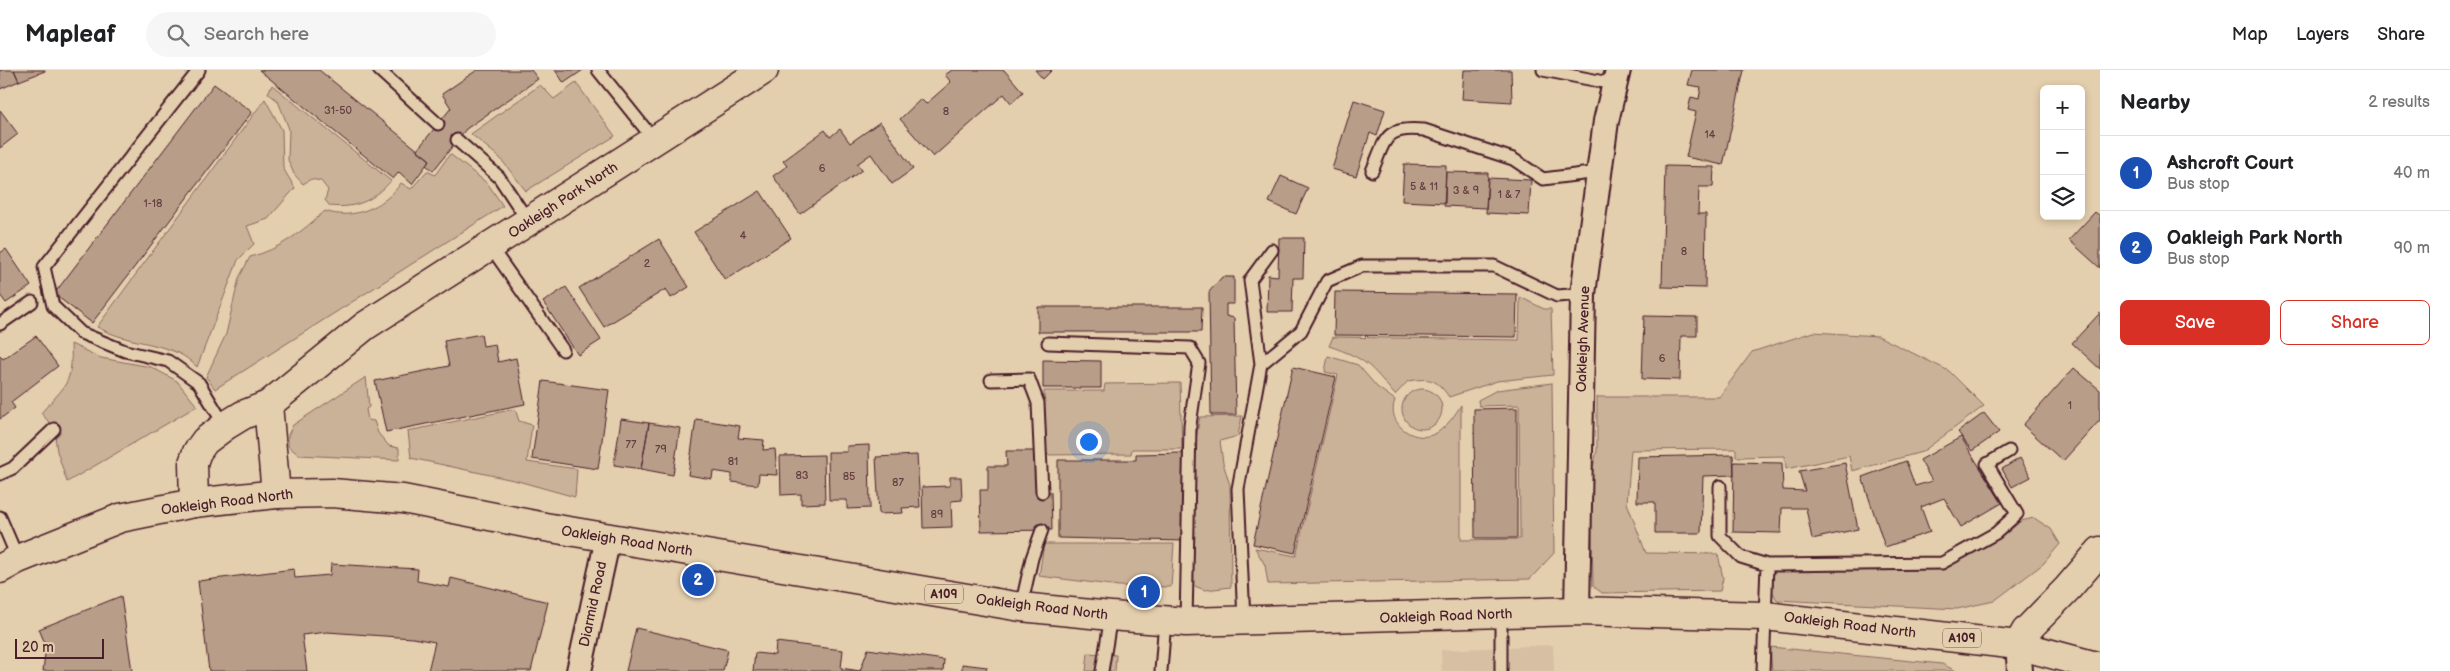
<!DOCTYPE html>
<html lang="en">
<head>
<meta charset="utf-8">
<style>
	body { margin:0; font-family:"Balsamiq Sans",sans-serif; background:#f6f6f6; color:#202124 }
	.controls { position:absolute; right:15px; top:15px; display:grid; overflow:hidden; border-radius:8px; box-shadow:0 2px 8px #0003 }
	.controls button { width:45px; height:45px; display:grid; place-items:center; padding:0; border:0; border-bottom:1px solid #e0e0e0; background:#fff; color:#202124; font:25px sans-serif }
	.scale { position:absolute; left:15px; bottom:12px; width:89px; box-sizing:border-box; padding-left:5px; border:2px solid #4a1f2b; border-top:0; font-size:14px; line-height:18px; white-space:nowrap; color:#4a1f2b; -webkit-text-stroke:4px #e3cead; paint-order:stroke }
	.you { position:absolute; left:1088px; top:371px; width:18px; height:18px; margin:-12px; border:4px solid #fff; border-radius:50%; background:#1a73e8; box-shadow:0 0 0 8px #1a73e833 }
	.badge { display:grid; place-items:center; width:32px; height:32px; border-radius:50%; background:#d93025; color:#fff; font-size:16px; font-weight:700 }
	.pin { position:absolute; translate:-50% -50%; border:2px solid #fff; box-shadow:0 1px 5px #0006 }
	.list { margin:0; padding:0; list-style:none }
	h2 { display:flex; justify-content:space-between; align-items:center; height:65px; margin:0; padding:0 20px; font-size:21px }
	h2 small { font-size:16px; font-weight:400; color:#757577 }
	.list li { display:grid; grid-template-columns:32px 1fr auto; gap:15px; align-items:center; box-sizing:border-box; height:75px; padding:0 20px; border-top:1px solid #e0e0e0 }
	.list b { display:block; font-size:19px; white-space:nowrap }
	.list p { margin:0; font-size:16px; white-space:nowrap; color:#757577 }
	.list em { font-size:16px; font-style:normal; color:#757577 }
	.actions { display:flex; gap:10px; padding:15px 20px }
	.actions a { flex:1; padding:11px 0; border:1px solid #d93025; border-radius:8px; text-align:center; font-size:18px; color:#d93025 }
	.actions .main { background:#d93025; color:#fff }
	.icon { flex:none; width:28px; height:28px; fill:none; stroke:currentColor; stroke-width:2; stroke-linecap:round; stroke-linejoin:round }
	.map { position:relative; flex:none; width:2100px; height:601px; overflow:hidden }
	header { display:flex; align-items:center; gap:30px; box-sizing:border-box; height:70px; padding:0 25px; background:#fff; border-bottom:1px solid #e0e0e0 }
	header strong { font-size:24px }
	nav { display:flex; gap:28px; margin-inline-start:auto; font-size:18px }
	.search { width:350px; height:45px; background:#f6f6f6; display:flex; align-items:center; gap:12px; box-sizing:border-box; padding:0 18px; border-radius:28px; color:#757577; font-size:19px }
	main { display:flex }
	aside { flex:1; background:#fff }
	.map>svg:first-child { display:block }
</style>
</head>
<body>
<header>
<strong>Mapleaf</strong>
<div class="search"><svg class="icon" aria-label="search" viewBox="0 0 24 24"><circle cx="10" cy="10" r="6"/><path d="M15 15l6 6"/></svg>Search here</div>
<nav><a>Map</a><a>Layers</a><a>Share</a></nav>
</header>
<main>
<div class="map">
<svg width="2100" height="601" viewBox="0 0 2100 601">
	<rect width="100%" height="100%" fill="#e3cead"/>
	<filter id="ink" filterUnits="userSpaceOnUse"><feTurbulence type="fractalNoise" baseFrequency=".02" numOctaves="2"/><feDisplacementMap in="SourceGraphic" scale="10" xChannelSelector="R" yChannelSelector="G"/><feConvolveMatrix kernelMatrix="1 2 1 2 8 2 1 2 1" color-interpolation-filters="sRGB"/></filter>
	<g filter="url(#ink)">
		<path fill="#d6bfa2" d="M1553 575 1554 601H1442L1441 580Z"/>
		<path fill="#cab298" stroke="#8a6862" d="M576 13 615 66 526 121 500 88 471 64 540 15 554 29Z
			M272 15 391 111C374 130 356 139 330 136L325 130 328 120 321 111 311 109 303 114 294 104 288 90 289 59 278 31 268 23Z
			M265 29 282 60 283 98 295 118 268 149 247 156 254 174 238 190 197 297C192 292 185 286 178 283 151 271 124 272 97 257Z
			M450 84 488 114 503 136 215 319 206 307 226 264 239 208 250 187C281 179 301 162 325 141 352 151 385 137 401 113L411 119 427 101 435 105Z
			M1520 227 1544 239H1551L1553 305 1497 311 1449 327C1436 308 1430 308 1408 311L1395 325C1370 295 1367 289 1329 276L1333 267 1519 270Z
			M1813 262 1878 266 1949 301 1984 336 1922 382 1852 401 1849 386 1786 399 1785 386 1736 387V379L1631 380 1627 433 1646 483 1718 484 1723 508 1720 521 1602 523 1593 516 1591 405 1597 381V327H1719L1752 282Z
			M71 274 101 288 151 297 177 311 197 336 67 412 57 381 54 358 41 343C66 315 73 314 71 274Z
			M1328 286 1358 295 1377 317 1395 330C1385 355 1417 376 1438 362 1448 355 1455 345 1461 335V470L1520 469 1519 335 1479 336 1478 330 1497 320 1552 313 1554 483 1530 509 1268 514 1265 495 1255 478 1296 486 1338 305 1325 302Z
			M366 307 369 337 366 339 368 350 374 351 378 363 389 376 399 378V390L299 385 288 376V365L293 355Z
			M1180 313 1182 379H1132L1131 384 1044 385V321H1104L1105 314Z
			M1402 339a20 20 0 1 1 40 0a20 20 0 1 1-40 0Z
			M515 339 519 351 532 355 527 392 577 399 575 427 518 411 411 388 408 361Z
			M1242 346 1238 366 1220 371 1223 393 1230 415 1231 517 1205 520 1192 515C1196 460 1188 401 1200 347Z
			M2034 448 2051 459 2060 474 2043 494 1994 531 1957 539 1777 530 1770 517 1773 499 1943 497 2003 466 2021 451Z
			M1044 474H1174L1171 517 1119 516 1039 506Z
			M1770 577 1942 594 1956 601H1772Z
			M1088 583 1116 585 1115 601H1086Z"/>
		<path fill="#b89d89" stroke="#4a1f2b" d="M0 0H14L19 11 0 19Z
			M14 0H45V1L19 11Z
			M259 0H319L430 90 412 114 399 102 393 109Z
			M477 0H531L538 9 466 59 433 101 426 95 430 90 417 80 451 38 442 24Z
			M555 0H583L564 13Z
			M952 0H1004L1023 22 1011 33 1004 24 933 87 900 49 921 29 926 34 951 12 945 5Z
			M1035 0H1052L1043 9Z
			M1464 0H1511L1512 32 1462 29Z
			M1692 0H1744L1723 95 1686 87 1696 42 1688 40 1691 27 1699 29 1701 17 1688 15Z
			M214 14 252 42 92 253 54 224Z
			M1354 30 1385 40 1377 66 1370 63 1356 106 1332 99Z
			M0 40 18 64 0 78Z
			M880 52 913 99 892 114 871 84 857 94 862 100 800 144 773 106 787 96 783 91 825 60 830 67 840 59 850 73Z
			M1404 94 1446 95 1445 133 1402 131Z
			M1665 96 1714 97 1713 117H1699L1698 144H1706L1705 218 1662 217Z
			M1446 102 1488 103 1486 138 1444 136Z
			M1281 106 1308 118 1296 144 1269 132Z
			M1488 108 1531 110 1529 145 1486 143Z
			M760 121 791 168 725 210 694 162Z
			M2095 142 2100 146V198L2069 170Z
			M1279 168H1304L1303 208H1293L1292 242H1267L1268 205 1278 206Z
			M659 169 689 217 671 228 666 219 604 257 579 218Z
			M6 179 31 216 6 233 0 225V183Z
			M1222 207H1234V234H1226V246L1234 248 1236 345H1211L1209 222Z
			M566 217 601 270 578 285 543 232Z
			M1335 222 1517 224 1516 267 1334 265Z
			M1038 237H1202L1201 262H1038Z
			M2100 243V299L2072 273Z
			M1644 246 1697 247V266H1681L1680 310 1642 309Z
			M481 264 483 276 495 274 498 292 516 288 525 334 386 362 375 311 449 296 444 271Z
			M36 266 58 296 11 332 15 338 0 349V285L3 289Z
			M1043 290 1101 291V318H1043Z
			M1293 297 1336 307 1295 483 1253 474Z
			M2074 298 2100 320V350L2063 391 2023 355Z
			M543 311 609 320 598 399 532 389Z
			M1517 338V468H1475L1474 339Z
			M1984 343 1999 362 1972 381 1958 362Z
			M621 349 649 353 641 399 614 395Z
			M696 349 740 356 738 368 764 370 763 380 775 379 777 405 759 404 758 415 732 412V404L713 401 712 409 688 405Z
			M649 353 680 358 673 405 641 399Z
			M1961 367 2002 433 1961 457 1944 428 1921 437 1930 462 1885 477 1862 407 1906 391 1915 416 1932 411 1920 390Z
			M869 375 870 438 847 439V430H829L828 382H847V376Z
			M1006 381H1036L1042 422H1051L1052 460 981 461 980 420H988V396H1007Z
			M1185 383V471L1058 468V390H1136V384Z
			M824 385 825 433 801 434V424L781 425 780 386Z
			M917 385 920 437 902 438 903 443 879 444 876 387Z
			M1733 385 1734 405 1703 406 1701 463H1655V432H1637L1638 387Z
			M2020 388 2031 407 2012 417 2002 399Z
			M1734 392 1782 393 1783 420 1805 421 1799 401 1845 393 1858 459 1812 469 1806 438H1782L1781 463 1733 462Z
			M950 407H961L962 430 951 431 952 457 923 458 922 417 950 416Z
			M331 494 418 499 417 511 449 517 451 508 548 532 531 601H428L435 572 413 568 327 562 302 565 307 601H209L198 511 294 499 295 508 330 505Z
			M121 526 132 601H43L46 576 39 559Z
			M636 558 728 580 723 601H626Z
			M776 572 843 580 841 598 860 601H753L755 583 775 585Z
			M868 579 944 590 943 601H860Z
			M962 594 987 597 986 601H962Z"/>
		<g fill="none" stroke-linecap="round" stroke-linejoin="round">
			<defs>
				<path id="lane" d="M199 0 44 197 53 236 81 263 125 281 168 291 199 313 225 356
					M379 0 438 54
					M598 0 655 71
					M1543 0 1614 14
					M457 70 499 107 528 151
					M1372 101C1386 69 1384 56 1424 60L1513 89 1543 109 1599 102
					M490 176 563 280
					M0 254 32 232
					M1048 273 1190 278 1199 293 1190 355 1186 552
					M1261 294 1301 261 1327 211 1362 196H1494L1557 226 1583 224
					M991 310 1029 309 1038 333 1042 422
					M0 404 13 398 54 359
					M1720 416V466L1741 487 1767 495 1942 493 1996 463 2017 444 1987 394 2009 381
					M0 447 18 489
					M1021 537 1032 488 1042 460
					M1501 544V601
					M1244 550 1238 419 1261 294 1250 210 1272 180
					M1102 601 1111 546
					M1161 601 1165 550
					M1763 601 1767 495"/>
				<path id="street" d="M1577 541 1583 224 1606 51 1618 0
					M2018 575 2020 601
					M579 601 608 468"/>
				<path id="secondary" d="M268 335 276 424
					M194 433 193 393 197 382 205 371 225 356 243 345 268 335 365 256 764 0
					M2018 575 2026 561 2068 518 2100 481"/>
				<path id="primary" d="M0 499 18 489 120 448 194 433 276 424 332 423 403 429 545 457 1021 537 1111 546 1186 552 1577 541 1765 546 2018 575 2100 597"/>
			</defs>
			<use href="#lane" stroke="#4a1f2b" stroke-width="15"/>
			<use href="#street" stroke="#4a1f2b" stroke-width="28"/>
			<use href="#secondary" stroke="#4a1f2b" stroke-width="31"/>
			<use href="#primary" stroke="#4a1f2b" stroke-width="31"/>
			<use href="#lane" stroke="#e3cead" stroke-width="11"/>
			<use href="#street" stroke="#e3cead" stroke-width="24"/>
			<use href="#secondary" stroke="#e3cead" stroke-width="28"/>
			<use href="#primary" stroke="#e3cead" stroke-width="28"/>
		</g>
	</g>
	<g text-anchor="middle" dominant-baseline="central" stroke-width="4" stroke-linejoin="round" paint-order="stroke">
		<g font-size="11" fill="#663e42">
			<text x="338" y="40">31-50</text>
			<text x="946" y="41">8</text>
			<text x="1710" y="64">14</text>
			<text x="822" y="98">6</text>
			<text x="1424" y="116">5 &amp; 11</text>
			<text x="1466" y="120">3 &amp; 9</text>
			<text x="1509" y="124">1 &amp; 7</text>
			<text x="153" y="133">1-18</text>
			<text x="743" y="165">4</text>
			<text x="1684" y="181">8</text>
			<text x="647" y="193">2</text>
			<text x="1662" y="288">6</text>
			<text x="2070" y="335">1</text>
			<text x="631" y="374">77</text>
			<text x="661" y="379">79</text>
			<text x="733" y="391">81</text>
			<text x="802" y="405">83</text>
			<text x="849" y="406">85</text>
			<text x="898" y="412">87</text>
			<text x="937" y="444">89</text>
		</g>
		<g fill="#e3cead" stroke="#785452" stroke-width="1">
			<rect x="925" y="514.5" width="38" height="19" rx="4"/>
			<rect x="1943" y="558.5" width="38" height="19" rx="4"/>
		</g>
		<g font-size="12" font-weight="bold" fill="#4a1f2b">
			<text x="944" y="524">A109</text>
			<text x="1962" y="568">A109</text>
		</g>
		<g font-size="14" fill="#4a1f2b" stroke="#e3cead">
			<text transform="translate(563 130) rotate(-33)">Oakleigh Park North</text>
			<text transform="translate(1583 269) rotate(-88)">Oakleigh Avenue</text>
			<text transform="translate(227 432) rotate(-7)">Oakleigh Road North</text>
			<text transform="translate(627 471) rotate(9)">Oakleigh Road North</text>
			<text transform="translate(593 534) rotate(-78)">Diarmid Road</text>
			<text transform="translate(1042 537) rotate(7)">Oakleigh Road North</text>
			<text transform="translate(1446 546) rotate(-2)">Oakleigh Road North</text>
			<text transform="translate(1850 555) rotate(7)">Oakleigh Road North</text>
		</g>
	</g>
</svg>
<div class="controls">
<button>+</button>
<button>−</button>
<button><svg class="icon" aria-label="layers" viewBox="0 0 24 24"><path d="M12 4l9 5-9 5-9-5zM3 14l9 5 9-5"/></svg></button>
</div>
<div class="scale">20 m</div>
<div class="you"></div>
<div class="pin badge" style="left:1144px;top:522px;background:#1a4fb4">1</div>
<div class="pin badge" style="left:698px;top:510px;background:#1a4fb4">2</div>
</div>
<aside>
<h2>Nearby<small>2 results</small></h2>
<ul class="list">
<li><span class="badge" style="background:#1a4fb4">1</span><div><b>Ashcroft Court</b><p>Bus stop</p></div><em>40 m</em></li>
<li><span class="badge" style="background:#1a4fb4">2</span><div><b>Oakleigh Park North</b><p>Bus stop</p></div><em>90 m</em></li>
</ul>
<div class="actions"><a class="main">Save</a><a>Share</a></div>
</aside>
</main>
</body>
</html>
